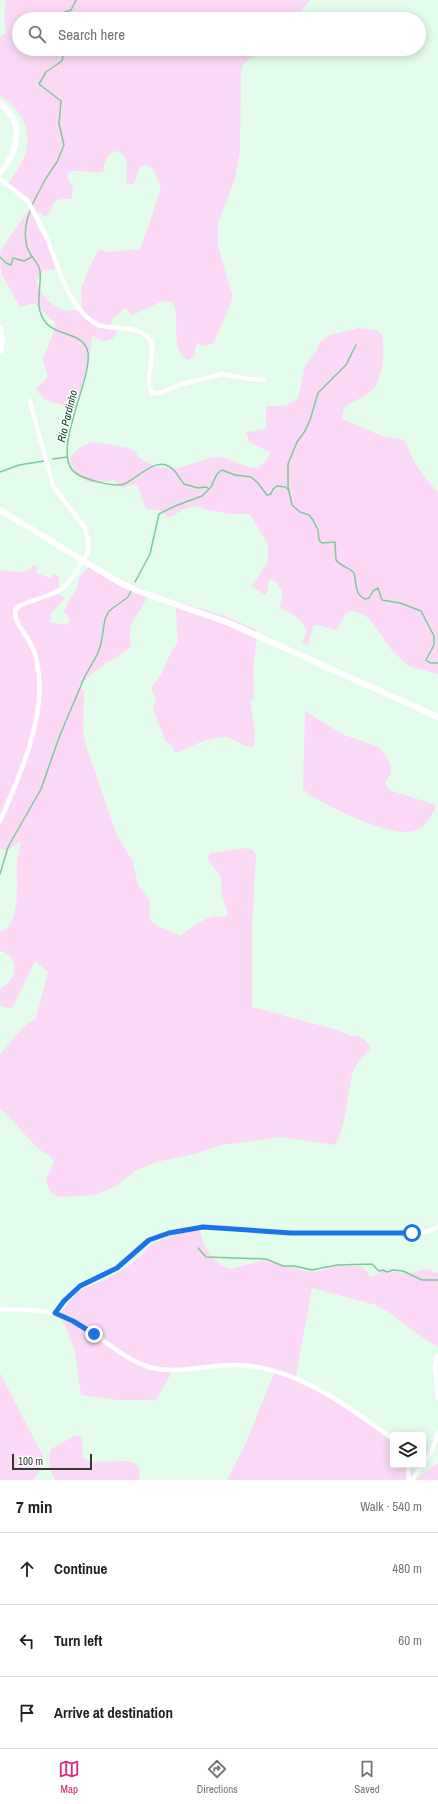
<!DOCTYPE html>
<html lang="en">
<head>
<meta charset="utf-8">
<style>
	body { margin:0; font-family:"Archivo Narrow",sans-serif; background:#f2f2f2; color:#202124 }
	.controls { position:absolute; right:12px; bottom:12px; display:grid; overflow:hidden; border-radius:4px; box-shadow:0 2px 10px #0003 }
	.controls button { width:36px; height:36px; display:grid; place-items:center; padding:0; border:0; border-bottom:1px solid #e0e0e0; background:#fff; color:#202124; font:20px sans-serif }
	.scale { position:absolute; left:12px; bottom:10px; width:80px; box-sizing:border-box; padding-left:4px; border:2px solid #303a33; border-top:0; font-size:11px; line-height:14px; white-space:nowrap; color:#303a33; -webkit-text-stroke:3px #fff; paint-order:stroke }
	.stop { position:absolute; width:12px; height:12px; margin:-9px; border:3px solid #1a73e8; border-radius:50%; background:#fff }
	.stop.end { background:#1a73e8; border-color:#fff; box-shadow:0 1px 4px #0008 }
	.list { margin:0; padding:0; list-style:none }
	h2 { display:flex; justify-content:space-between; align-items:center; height:52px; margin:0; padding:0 16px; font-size:17px }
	h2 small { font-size:13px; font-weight:400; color:#757577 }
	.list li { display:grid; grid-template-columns:26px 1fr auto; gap:12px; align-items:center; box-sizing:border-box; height:72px; padding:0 16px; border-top:1px solid #e0e0e0 }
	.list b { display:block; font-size:15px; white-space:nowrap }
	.list em { font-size:13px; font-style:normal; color:#757577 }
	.icon { flex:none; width:22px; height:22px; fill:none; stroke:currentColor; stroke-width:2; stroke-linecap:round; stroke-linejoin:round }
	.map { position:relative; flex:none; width:438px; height:1480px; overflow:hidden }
	.search { position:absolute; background:#fff; box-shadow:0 2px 10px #0003; left:12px; right:12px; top:12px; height:44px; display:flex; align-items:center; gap:10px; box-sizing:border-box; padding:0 14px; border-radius:22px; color:#757577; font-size:15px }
	.sheet { height:268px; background:#fff }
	nav { display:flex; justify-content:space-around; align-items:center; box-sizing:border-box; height:56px; border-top:1px solid #e0e0e0; background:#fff; font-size:11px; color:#757577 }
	nav a { display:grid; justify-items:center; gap:2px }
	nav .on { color:#db2777 }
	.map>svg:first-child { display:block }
</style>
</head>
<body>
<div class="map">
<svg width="438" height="1480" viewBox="0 0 438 1480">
	<rect width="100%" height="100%" fill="#e3fceb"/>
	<path fill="#fbd9f6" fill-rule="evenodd" d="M4 0H310L294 19H19V49H260L243 65 241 70 240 152 235 179 218 223V246L233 298 213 344 202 346 197 343 193 358 188 360C167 350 183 307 171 302 162 297 141 314 131 315L126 308 112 319 111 325 117 332 112 339 103 341 93 336C90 341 91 348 90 354 86 375 80 395 72 415H69L63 405C48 400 44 404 36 388 53 375 47 377 43 359L53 334 55 323 34 303 20 307 1 273 0 251 32 205 6 186C12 178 18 169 23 160 35 134 23 110 0 96V37L6 33 4 17 6 2ZM116 151C132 155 125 172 127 185L133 184 136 180 139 168 145 165 153 169 161 187 148 228 140 249 108 252 99 249 89 268 81 289 82 306C69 318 53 306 43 295 40 291 38 284 36 280L44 270H54L57 264 54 248 45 235 39 231 35 219 39 212 44 216H47C55 204 50 198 70 199L72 198 73 187 67 177 69 172C80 169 92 174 103 172 105 163 106 153 116 151Z
		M359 328 376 330 382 335C385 349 383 379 373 389 365 397 353 401 344 408L342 419 382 436 404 440C409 447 410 454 414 461 420 472 429 482 438 492V674L410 667 393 652 369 618 354 611 346 613 336 630 318 625 313 626 308 645 302 643 307 632C304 619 290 613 279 607 285 595 282 585 271 579L269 580 267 592 265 595 251 585 254 584 268 561V545L250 514H230L203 509 196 506 183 509 173 516 169 517 158 510 146 509 138 487 134 484 122 488 114 480C99 482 90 487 78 475 73 469 70 465 70 457 75 450 85 444 93 442L130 448 136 452 138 457 155 467 179 468 210 458 222 457 249 467 259 468 271 453 249 442 246 432 266 429V406H285L298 399 305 366 317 350 319 343 330 335Z
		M92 563 109 575 147 591C148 604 135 614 131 625 129 633 130 640 131 647L94 672 78 687 84 691 83 732 87 749 117 835 133 862 138 885 150 901 149 916 151 921 159 927 180 936C193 926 207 914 224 917L228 915 221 891V876L209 862 208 857 210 853 246 848 254 851 256 855 252 927V1007L337 1030 351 1036H358L365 1040 371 1047C366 1055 358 1060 354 1069 346 1094 348 1122 335 1145L282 1137 223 1145 190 1155 156 1162 135 1171 114 1187 94 1195 60 1197 54 1195 48 1188 46 1180 54 1162C51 1156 46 1154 40 1150 25 1137 16 1121 0 1109V1055L17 1034 27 1024 36 1018 48 972 35 961 13 1007 9 1008 0 1006V989C3 987 7 984 10 981 19 970 14 953 0 951V932C22 925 16 880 17 862 18 855 20 848 21 841L8 850 0 849V570C12 571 26 576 33 565L37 566 36 573 51 578 54 574 59 576V589L57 593 65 598 51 614 50 622 67 625 70 619 64 612 68 601 73 595 77 587 80 576Z
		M175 601 225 616 257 630 253 675 254 699 250 702 255 732 254 746C243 749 236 738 225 737 207 737 191 747 175 753L173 747 165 740 153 709 156 699 151 688 162 673 171 652 178 643Z
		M305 711 342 734 379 747 388 759 391 769V773L385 782 389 790 436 805C433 813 428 824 421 828 396 843 334 808 311 796L303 789Z
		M200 1229C200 1244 215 1265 230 1269L263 1260 305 1271 316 1272 331 1268 338 1263 345 1266H359L364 1268 370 1276H374L382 1270 407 1274 427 1269 438 1273V1347L426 1340 390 1313 376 1305 312 1288 295 1381 330 1397 393 1440V1465H411L415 1480 438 1463V1480H227L245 1445 274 1373C240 1362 206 1368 172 1372L156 1400H118L81 1395 75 1352 67 1329 59 1315 78 1291 111 1277 123 1270 142 1255 151 1244 178 1233Z
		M0 1373 44 1458 38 1473 33 1480H0Z
		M74 1436H79L82 1439 83 1458C99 1468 133 1453 139 1468 140 1472 139 1476 140 1480H55C49 1468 47 1462 51 1449Z"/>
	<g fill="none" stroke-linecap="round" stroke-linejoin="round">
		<path stroke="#79cb98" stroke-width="1.5" d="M36 19 39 16 57 15 71 10 76 0
			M33 49 35 53 49 49
			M32 205 46 178 57 162 64 145 59 124 61 101 39 84 46 72 62 61 63 55 60 49
			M31 209C25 222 22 242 31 255 34 260 39 264 40 271 42 289 33 307 46 323 58 337 85 332 88 353 92 382 48 457 77 474 85 479 115 488 124 484 136 479 153 460 166 465 176 469 178 477 184 484L198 488 206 487 209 489
			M0 257 6 263 11 265 13 258 24 261 32 257
			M356 345 346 365 318 393 310 420 305 431 297 442 288 464V487L292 505 300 512 309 515 313 520 318 530 319 540 322 543 335 542 336 560C340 566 352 569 354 573 357 583 354 594 365 599L369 598 373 591 378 588 382 600 400 603 421 611 434 636V645L426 660 430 663H438
			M53 459 67 457
			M0 472 19 465 44 461
			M135 582 150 554 159 514 175 506 202 496 211 487 217 474 222 470 235 475 251 477 257 482 267 495 271 494 273 489 277 486 285 487 289 490
			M0 874 8 847 41 789 60 735 85 676 97 655 101 644 105 619 109 611 128 597 131 591
			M198 1248 206 1257 266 1259 283 1266H294L312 1270 337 1265 372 1264 379 1271 383 1270 387 1272 393 1270 403 1271 422 1280H438"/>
		<path stroke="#fff" stroke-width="4.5" d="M0 179 27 200 30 205C37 219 46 233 51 249 61 275 69 305 93 322 108 333 134 322 148 338 160 350 141 380 153 393H160L182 384 223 374 249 379 263 380
			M0 821C20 775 48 714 37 663 36 656 34 649 30 643 25 632 14 623 15 610L21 605 54 593 62 589 72 578 87 554 89 545 85 528 53 486 30 401
			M0 1309C17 1310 38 1309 54 1313 89 1322 114 1356 149 1367 177 1375 208 1364 237 1365 297 1367 346 1405 393 1439
			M55 1313 64 1301 80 1286 117 1268 149 1240 169 1233 203 1227 291 1233H411L429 1231 438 1227
			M438 1356 435 1366 438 1398
			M408 1465 409 1480
			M412 1480 432 1451 438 1433"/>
		<path stroke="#fff" stroke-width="6" d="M0 103C5 108 11 114 14 120 21 138 12 160 0 173
			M0 328 2 341 0 351
			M0 510 117 581 138 591 229 623 438 717"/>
	</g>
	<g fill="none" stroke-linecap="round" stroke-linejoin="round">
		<path stroke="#1a73e8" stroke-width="5" d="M94 1334 73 1321 55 1313 64 1301 80 1286 117 1268 149 1240 169 1233 203 1227 291 1233H412"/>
	</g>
	<g text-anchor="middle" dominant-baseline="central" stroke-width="3" stroke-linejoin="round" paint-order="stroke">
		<g font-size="11" font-style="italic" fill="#034727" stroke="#fff">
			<text transform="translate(67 416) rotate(-76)">Rio Pardinho</text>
		</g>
	</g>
</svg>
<div class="controls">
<button><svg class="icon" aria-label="layers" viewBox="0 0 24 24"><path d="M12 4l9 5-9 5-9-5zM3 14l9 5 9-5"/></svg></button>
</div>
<div class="scale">100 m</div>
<div class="stop" style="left:412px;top:1233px"></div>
<div class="stop end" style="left:94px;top:1334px"></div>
<div class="search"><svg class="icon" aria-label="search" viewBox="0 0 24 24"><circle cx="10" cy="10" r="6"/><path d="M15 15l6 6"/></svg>Search here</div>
</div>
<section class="sheet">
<h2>7 min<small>Walk · 540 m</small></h2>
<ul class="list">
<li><svg class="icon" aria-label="ahead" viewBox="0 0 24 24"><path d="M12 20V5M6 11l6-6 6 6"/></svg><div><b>Continue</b></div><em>480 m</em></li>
<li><svg class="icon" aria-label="left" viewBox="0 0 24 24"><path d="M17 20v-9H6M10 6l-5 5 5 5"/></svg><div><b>Turn left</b></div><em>60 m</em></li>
<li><svg class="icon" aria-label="arrive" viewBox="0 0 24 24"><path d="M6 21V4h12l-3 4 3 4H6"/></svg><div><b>Arrive at destination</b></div></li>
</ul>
</section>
<nav>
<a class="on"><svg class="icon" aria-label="map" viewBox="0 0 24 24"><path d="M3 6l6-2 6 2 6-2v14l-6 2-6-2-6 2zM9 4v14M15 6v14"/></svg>Map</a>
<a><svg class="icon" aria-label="directions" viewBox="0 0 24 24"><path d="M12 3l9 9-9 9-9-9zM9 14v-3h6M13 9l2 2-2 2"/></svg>Directions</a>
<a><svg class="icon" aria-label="saved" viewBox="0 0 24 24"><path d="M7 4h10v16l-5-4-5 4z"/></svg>Saved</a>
</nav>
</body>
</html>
